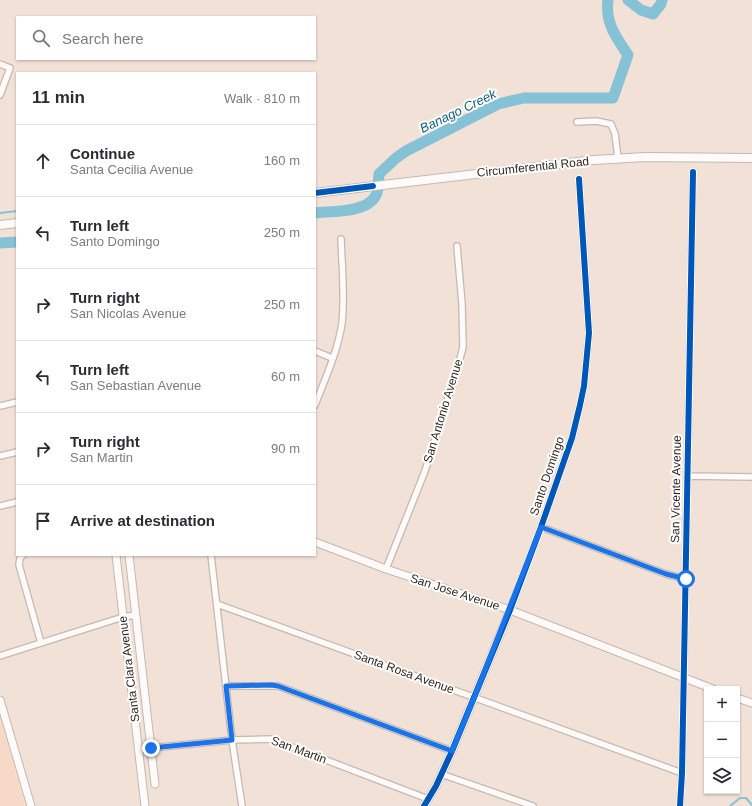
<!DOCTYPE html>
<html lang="en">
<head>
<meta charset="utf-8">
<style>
	body { margin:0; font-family:Arial,sans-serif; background:#f2f2f3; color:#2b2b33 }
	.controls { position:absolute; right:12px; bottom:12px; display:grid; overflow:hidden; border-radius:0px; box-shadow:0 1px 3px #0004 }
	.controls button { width:36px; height:36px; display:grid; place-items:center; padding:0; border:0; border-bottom:1px solid #e1e1e2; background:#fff; color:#2b2b33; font:20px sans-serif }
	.stop { position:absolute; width:12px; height:12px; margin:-9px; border:3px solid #1a73e8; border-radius:50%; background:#fff }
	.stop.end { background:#1a73e8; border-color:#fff; box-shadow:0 1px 4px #0008 }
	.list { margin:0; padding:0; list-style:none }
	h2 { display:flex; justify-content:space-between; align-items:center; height:52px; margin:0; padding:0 16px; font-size:17px }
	h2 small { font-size:13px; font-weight:400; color:#7c7c81 }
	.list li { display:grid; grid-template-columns:26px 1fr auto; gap:12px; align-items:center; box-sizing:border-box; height:72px; padding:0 16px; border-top:1px solid #e1e1e2 }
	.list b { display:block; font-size:15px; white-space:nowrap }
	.list p { margin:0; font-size:13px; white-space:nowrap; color:#7c7c81 }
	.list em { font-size:13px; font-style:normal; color:#7c7c81 }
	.icon { flex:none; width:22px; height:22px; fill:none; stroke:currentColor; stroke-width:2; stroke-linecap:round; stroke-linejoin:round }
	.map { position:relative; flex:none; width:752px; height:806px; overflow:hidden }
	.search { position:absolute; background:#fff; box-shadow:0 1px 3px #0004; left:16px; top:16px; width:300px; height:44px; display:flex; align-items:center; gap:10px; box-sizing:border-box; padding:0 14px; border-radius:0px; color:#7c7c81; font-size:15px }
	.panel { position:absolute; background:#fff; box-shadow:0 1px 3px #0004; left:16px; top:72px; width:300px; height:484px; border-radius:0px }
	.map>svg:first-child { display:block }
</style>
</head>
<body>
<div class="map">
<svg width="752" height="806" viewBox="0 0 752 806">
	<rect width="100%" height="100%" fill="#f2e1d6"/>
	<path fill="#f6dac7" d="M0 716 25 806H0Z"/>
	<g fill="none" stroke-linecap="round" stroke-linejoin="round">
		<path stroke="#85c2d6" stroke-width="2" d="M0 213 17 211
			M730 806 740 798H746L752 805"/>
		<path stroke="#85c2d6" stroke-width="11" d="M628 0 641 10 653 14 661 4 662 0
			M315 213C331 211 368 213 376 195 379 190 378 180 379 174L396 158 406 151 498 104 524 98H613L628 55C616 37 605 23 608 0
			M0 243 17 242"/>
		<defs>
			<path id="minor" d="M0 64 10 68 0 95
				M577 122 596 121 611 124 615 134 618 158
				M315 351 332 358
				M315 405C325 379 338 351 342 323 345 296 342 267 341 239
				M0 406 17 402
				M0 456 17 452
				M688 476 752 477
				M0 506 17 502
				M541 527 666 574 686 579
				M23 555 20 558 19 565 41 643
				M211 555 232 740 242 806
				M386 569 425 471 457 370 463 347 462 304 457 246
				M217 604 682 773
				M510 610 541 527 572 438 580 405 584 386 589 333 579 179
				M0 656 123 617 136 615
				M226 686H278L452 751
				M139 750 151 748 232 740 271 739 428 799
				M441 774 533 806
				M680 806 682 773 693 172"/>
			<path id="tertiary" d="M315 542 386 569 510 610 713 689
				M116 555 145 806
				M129 555 155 784
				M737 698 752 703
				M0 700 31 806
				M424 806 436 786 452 751 510 610"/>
			<path id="secondary" d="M315 193 594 160 645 157 752 158
				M0 225 17 223"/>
		</defs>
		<use href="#minor" stroke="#c5b8b0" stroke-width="8"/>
		<use href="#tertiary" stroke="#c5b8b0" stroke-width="9"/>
		<use href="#secondary" stroke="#c5b8b0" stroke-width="10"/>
		<use href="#minor" stroke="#fdfaf9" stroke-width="5.5"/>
		<use href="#tertiary" stroke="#fdfaf9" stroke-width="7"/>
		<use href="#secondary" stroke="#fdfaf9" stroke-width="8"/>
		<defs>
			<path id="cycleway" d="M315 193 373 186
				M424 806 436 786 452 751 510 610 541 527 572 438 580 405 584 386 589 333 579 179
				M680 806 682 773 693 172"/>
		</defs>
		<use href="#cycleway" stroke="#fff" stroke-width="8"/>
		<use href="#cycleway" stroke="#0057b8" stroke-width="6"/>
	</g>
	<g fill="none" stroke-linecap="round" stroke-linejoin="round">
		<path stroke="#1a73e8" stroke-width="5" d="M151 748 232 740 226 686 271 685 278 686 452 751 474 698 541 527 666 574 686 579"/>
	</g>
	<g text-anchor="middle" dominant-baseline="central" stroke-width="4" stroke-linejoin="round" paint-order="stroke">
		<g font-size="12" fill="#33271f" stroke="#fff">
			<text transform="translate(533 167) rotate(-6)">Circumferential Road</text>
			<text transform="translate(443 411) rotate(-73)">San Antonio Avenue</text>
			<text transform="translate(547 476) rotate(-71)">Santo Domingo</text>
			<text transform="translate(676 489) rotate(-89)">San Vicente Avenue</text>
			<text transform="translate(455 592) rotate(18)">San Jose Avenue</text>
			<text transform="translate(129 669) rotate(-97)">Santa Clara Avenue</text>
			<text transform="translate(404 672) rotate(20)">Santa Rosa Avenue</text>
			<text transform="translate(299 750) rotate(20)">San Martin</text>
		</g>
		<g font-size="13" font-style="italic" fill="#166178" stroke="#fff">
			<text transform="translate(458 111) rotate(-26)">Banago Creek</text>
		</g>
	</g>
</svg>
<div class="controls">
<button>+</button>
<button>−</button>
<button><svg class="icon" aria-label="layers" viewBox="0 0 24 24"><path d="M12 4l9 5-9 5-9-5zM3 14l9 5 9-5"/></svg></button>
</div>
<div class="stop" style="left:686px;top:579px"></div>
<div class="stop end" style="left:151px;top:748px"></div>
<div class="search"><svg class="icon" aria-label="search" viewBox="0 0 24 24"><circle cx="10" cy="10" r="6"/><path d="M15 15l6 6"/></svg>Search here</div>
<section class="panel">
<h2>11 min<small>Walk · 810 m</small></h2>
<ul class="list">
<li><svg class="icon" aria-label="ahead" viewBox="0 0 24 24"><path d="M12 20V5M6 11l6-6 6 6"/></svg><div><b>Continue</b><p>Santa Cecilia Avenue</p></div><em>160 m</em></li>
<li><svg class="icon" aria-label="left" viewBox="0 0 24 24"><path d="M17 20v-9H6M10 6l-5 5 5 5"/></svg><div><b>Turn left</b><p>Santo Domingo</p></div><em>250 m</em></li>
<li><svg class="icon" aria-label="right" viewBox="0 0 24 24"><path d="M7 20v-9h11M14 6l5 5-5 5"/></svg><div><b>Turn right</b><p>San Nicolas Avenue</p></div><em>250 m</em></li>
<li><svg class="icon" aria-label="left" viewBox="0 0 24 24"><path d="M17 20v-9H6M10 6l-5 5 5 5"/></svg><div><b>Turn left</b><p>San Sebastian Avenue</p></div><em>60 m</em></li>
<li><svg class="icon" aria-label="right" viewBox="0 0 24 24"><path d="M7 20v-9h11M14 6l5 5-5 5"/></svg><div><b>Turn right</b><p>San Martin</p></div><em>90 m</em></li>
<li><svg class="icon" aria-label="arrive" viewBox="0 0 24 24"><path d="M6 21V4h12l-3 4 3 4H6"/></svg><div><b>Arrive at destination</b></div></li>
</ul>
</section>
</div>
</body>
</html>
